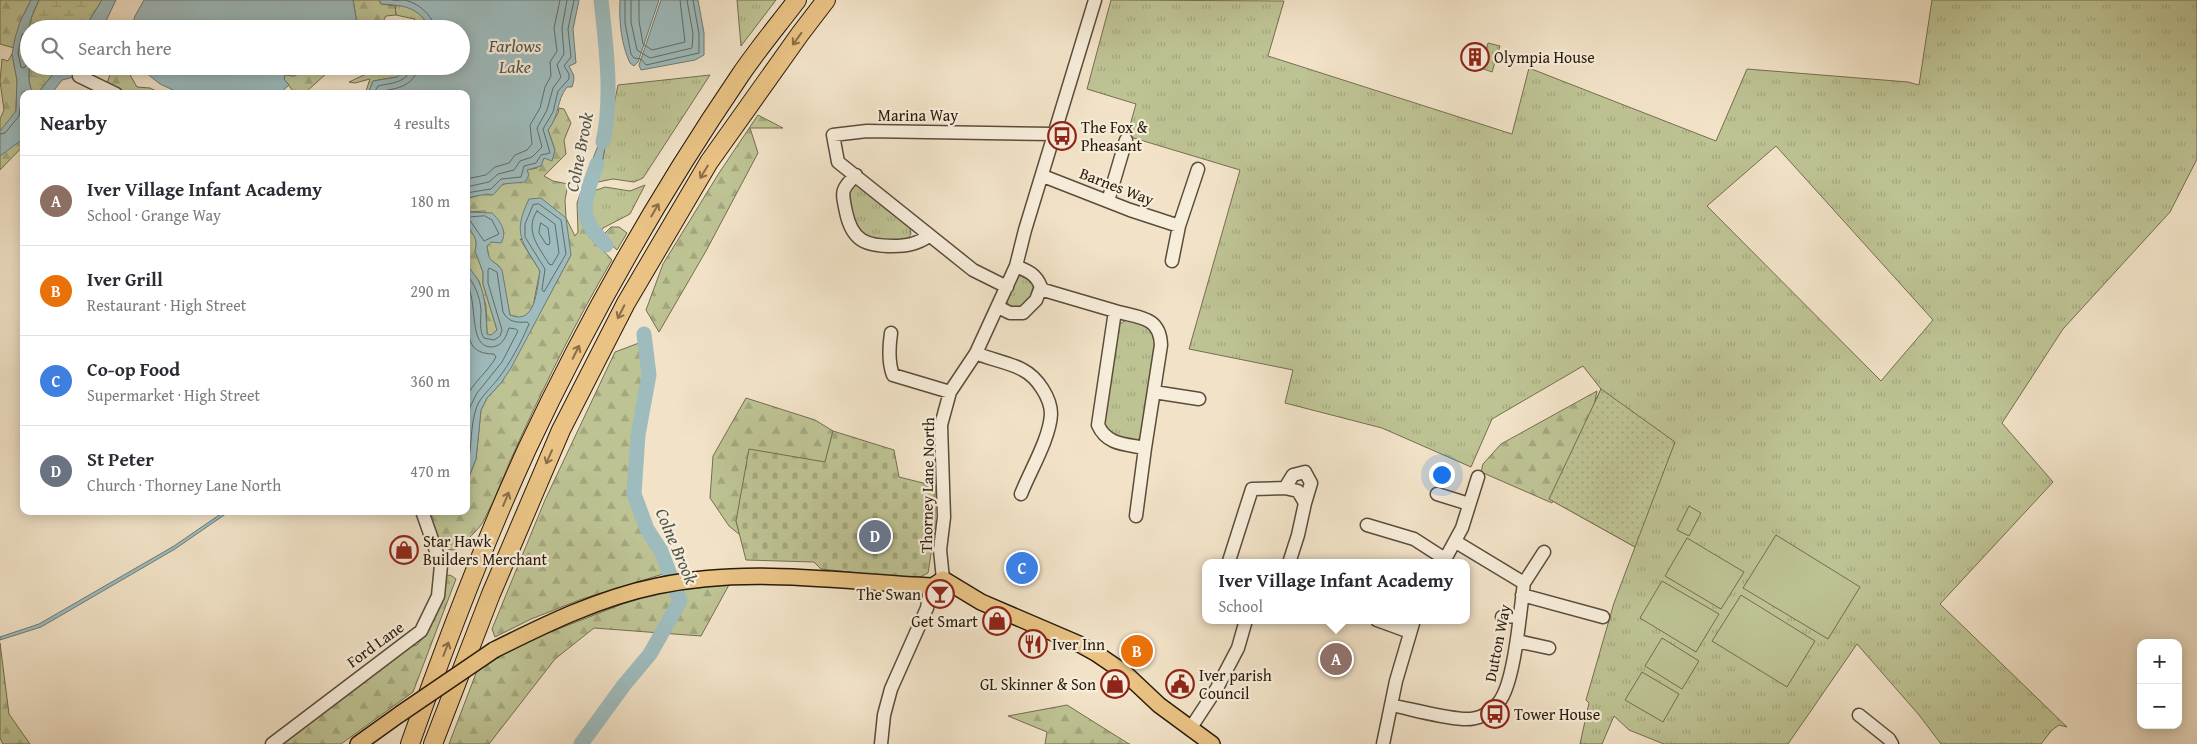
<!DOCTYPE html>
<html lang="en">
<head>
<meta charset="utf-8">
<style>
	body { margin:0; font-family:"Gentium Book Plus",serif; background:#f2f2f3; color:#2b2b33 }
	.controls { position:absolute; right:15px; bottom:15px; display:grid; overflow:hidden; border-radius:10px; box-shadow:0 2px 12px #0003 }
	.controls button { width:45px; height:45px; display:grid; place-items:center; padding:0; border:0; border-bottom:1px solid #e1e1e2; background:#fff; color:#2b2b33; font:25px sans-serif }
	.you { position:absolute; left:1441px; top:474px; width:18px; height:18px; margin:-12px; border:4px solid #fff; border-radius:50%; background:#1a73e8; box-shadow:0 0 0 8px #1a73e833 }
	.badge { display:grid; place-items:center; width:32px; height:32px; border-radius:50%; background:#1a73e8; color:#fff; font-size:16px; font-weight:700 }
	.pin { position:absolute; translate:-50% -50%; border:2px solid #fff; box-shadow:0 1px 5px #0006 }
	.popup { position:absolute; left:1202px; top:559px; width:268px; height:65px; box-sizing:border-box; display:grid; place-content:center; border-radius:10px; background:#fff; filter:drop-shadow(0 1px 4px #0005); font-size:16px; white-space:nowrap; color:#7c7c81 }
	.popup b { font-size:19px; color:#2b2b33 }
	.popup::after { content:''; position:absolute; left:50%; top:100%; margin-left:-10px; border:10px solid transparent; border-top-color:#fff }
	.list { margin:0; padding:0; list-style:none }
	h2 { display:flex; justify-content:space-between; align-items:center; height:65px; margin:0; padding:0 20px; font-size:21px }
	h2 small { font-size:16px; font-weight:400; color:#7c7c81 }
	.list li { display:grid; grid-template-columns:32px 1fr auto; gap:15px; align-items:center; box-sizing:border-box; height:90px; padding:0 20px; border-top:1px solid #e1e1e2 }
	.list b { display:block; font-size:19px; white-space:nowrap }
	.list p { margin:0; font-size:16px; white-space:nowrap; color:#7c7c81 }
	.list em { font-size:16px; font-style:normal; color:#7c7c81 }
	.icon { flex:none; width:28px; height:28px; fill:none; stroke:currentColor; stroke-width:2; stroke-linecap:round; stroke-linejoin:round }
	.map { position:relative; flex:none; width:2197px; height:744px; overflow:hidden }
	.search { position:absolute; background:#fff; box-shadow:0 2px 12px #0003; left:20px; top:20px; width:450px; height:55px; display:flex; align-items:center; gap:12px; box-sizing:border-box; padding:0 18px; border-radius:28px; color:#7c7c81; font-size:19px }
	.panel { position:absolute; background:#fff; box-shadow:0 2px 12px #0003; left:20px; top:90px; width:450px; height:425px; border-radius:10px }
	.map>svg:first-child { display:block }
</style>
</head>
<body>
<div class="map">
<svg width="2197" height="744" viewBox="0 0 2197 744">
	<defs>
		<pattern id="grass-tufts" width="24" height="20" patternUnits="userSpaceOnUse" patternTransform="scale(1.25)"><rect width="24" height="20" fill="#bec394"/><path d="M3 7l-1-3M5 7V3M7 7l1-3M15 17l-1-3M17 17v-4M19 17l1-3" fill="none" stroke="#a3a77e"/></pattern>
		<pattern id="forest-firs" width="22" height="20" patternUnits="userSpaceOnUse" patternTransform="scale(1.25)"><rect width="22" height="20" fill="#bec394"/><path d="M5 1l3.5 6h-7zM16 11l3.5 6h-7z" fill="#a3a77e"/></pattern>
		<pattern id="wetland-marsh" width="20" height="14" patternUnits="userSpaceOnUse" patternTransform="scale(1.25)"><rect width="20" height="14" fill="#bec394"/><path d="M1 5h8M5 5V1M11 12h8M15 12V8" fill="none" stroke="#a3a77e"/></pattern>
		<pattern id="cemetery-stones" width="16" height="16" patternUnits="userSpaceOnUse" patternTransform="scale(1.25)"><rect width="16" height="16" fill="#bec394"/><path d="M2 7V4a2 2 0 0 1 4 0v3zM10 15v-3a2 2 0 0 1 4 0v3z" fill="#a3a77e"/></pattern>
		<pattern id="garden-dots" width="8" height="8" patternUnits="userSpaceOnUse" patternTransform="scale(1.25)"><rect width="8" height="8" fill="#bec394"/><path d="M2 2h.1M6 6h.1" fill="none" stroke="#a3a77e" stroke-width="1.8" stroke-linecap="round"/></pattern>
	</defs>
	<rect width="100%" height="100%" fill="#f2e3c8"/>
	<filter id="stains"><feTurbulence type="fractalNoise" baseFrequency=".004" numOctaves="4"/><feColorMatrix values="0 0 0 0 .2 0 0 0 0 .09 0 0 0 0 .02 0 0 0 .5 -.17"/></filter>
	<radialGradient id="worn" r=".72"><stop offset=".6" stop-color="#630" stop-opacity="0"/><stop offset="1" stop-color="#630" stop-opacity=".3"/></radialGradient>
	<path fill="url(#grass-tufts)" stroke="#746e4f" fill-rule="evenodd" d="M737 0H776L741 46Z
		M1111 0 1284 1 1268 56 1512 134 1529 68 1716 141 1747 69 1908 82 1919 85 1932 0H2197V159L2170 212 2063 329 2002 423 2053 482 1940 604 2067 727 2059 725 2052 730 2041 744H1941L1919 715 1857 644 1788 744H1664L1629 730 1614 716 1602 744H1580L1589 703 1586 700 1614 603 1635 547 1549 499 1601 389 1583 366 1492 419 1471 467 1382 428 1285 403 1293 370 1189 349 1240 170 1127 136 1136 104 1087 89ZM1776 146 1933 320 1881 381 1707 206Z
		M404 5 420 13 430 29H423L414 19 396 15 395 6Z
		M383 66H408L397 77 373 81 368 94H365L370 79 355 83 349 82Z
		M710 75 643 178 634 182 613 179 598 182 618 85Z
		M855 184 910 228 911 234 905 242 875 243 855 229 846 191Z
		M645 185 630 214 603 228 600 234C590 221 588 207 594 191L605 187 630 191Z
		M1020 273H1027L1034 284 1029 301 1022 308 1009 307 1007 301 1014 278Z
		M1129 318 1153 326 1158 334 1143 431 1138 440 1106 435 1102 423 1117 326Z"/>
	<path fill="url(#forest-firs)" stroke="#746e4f" d="M0 0H31L20 22 14 48 0 44Z
		M353 0H379L381 4 395 6 396 15 386 16 379 29 375 26 373 22 367 21 364 24 363 29H358Z
		M12 54 17 80 16 111 24 114V145L0 170V119L4 110 0 81 2 59 8 61Z
		M113 66H125L137 87 150 88 162 94H122L107 83Z
		M313 66H324L328 72 306 92 302 94 293 91 284 79 285 75 294 76Z
		M559 108 564 109 571 123 564 140 566 154 544 176 553 181 568 184 565 200 566 218 575 236 578 232 577 203 580 194 583 193C582 208 581 220 587 233 592 243 605 251 612 260 578 318 548 378 520 439 507 466 497 496 483 522 480 528 459 549 453 550 439 551 430 521 426 511H466V484L476 459 481 410 487 398 501 383 571 255 520 239 540 271 533 306 527 316 519 318 510 315 499 266 489 259 487 246 490 242H496L485 211 466 212V198C487 197 502 178 521 183L526 170 537 168 544 158 555 150 548 130 558 113Z
		M758 115 783 128H750L758 153 706 251 659 332 646 310 663 264 719 173Z
		M466 223C473 232 479 239 475 251L483 272V284L497 330 491 336 487 334 486 306 479 281 467 267Z
		M611 227H619L627 233 617 250 602 236Z
		M639 343 646 360 640 418 628 481 635 516 658 553 663 574 582 599 531 619 495 637 492 629 545 500 615 352Z
		M1597 391 1588 434 1567 480 1552 503 1481 472 1483 464 1501 444Z
		M746 398 815 420 833 431 825 463 736 521 740 535 729 526 710 498 713 456Z
		M444 574 452 576 456 579 413 692 341 744H277L408 647 417 645 422 639 421 632Z
		M730 583 701 636 594 628 555 659 489 744H449L478 668 530 640 648 594Z
		M0 643 9 714 30 744H3L0 738Z
		M1067 705 1129 744H1130H1045L1047 732 1008 716Z"/>
	<path fill="url(#wetland-marsh)" stroke="#746e4f" d="M39 0H102L84 29H29V43L27 28Z
		M30 66 58 68 37 94 31 91C29 82 28 75 30 66Z"/>
	<path fill="url(#cemetery-stones)" stroke="#746e4f" d="M833 431 894 450 899 477 935 486V529L928 573 916 579 821 569 814 562 746 560 736 521 749 449 825 462Z"/>
	<path fill="url(#garden-dots)" stroke="#746e4f" d="M1488 43 1500 46 1492 72 1481 68Z
		M1601 389 1675 442 1635 547 1549 499Z"/>
	<path fill="#bec394" stroke="#746e4f" d="M1689 506 1701 513 1689 536 1677 530Z
		M1776 535 1860 587 1828 639 1743 588Z
		M1687 538 1744 572 1721 609 1665 576Z
		M1662 581 1719 614 1696 652 1640 618Z
		M1741 595 1815 641 1787 687 1712 641Z
		M1662 638 1699 661 1682 689 1645 666Z
		M1642 672 1679 694 1663 722 1625 700Z"/>
	<path fill="#9ebcbe" stroke="#6f7b76" d="M31 0H39C24 30 29 36 29 66H30C28 75 28 88 35 94H24V138L0 156V131L16 111 17 80 12 54 15 38 20 22Z
		M102 0H116L104 25 101 29H84Z
		M144 0H353L358 29H131L135 16Z
		M379 0H579L573 29 576 63 569 66C573 75 576 74 572 87H567C556 101 560 115 548 130L555 150 552 161 544 158 541 166 527 170 529 175 525 182 503 184 493 195 487 194 466 198V94H368L373 81 397 77 408 66H461V29H430C420 7 403 5 381 4Z
		M620 0H659L638 62 634 66 630 63C621 44 619 21 620 0Z
		M661 0H698L704 33V55L695 60 641 70 639 65Z
		M53 66H85L81 75 62 80 51 94H37L58 68Z
		M140 66H313L294 76 285 75 284 79 289 85 279 94H182L160 84 145 72Z
		M607 123V138L598 182 585 185 588 171Z
		M594 191C588 207 590 221 600 234L596 242C581 229 582 213 583 193Z
		M541 198 566 218 571 255 511 368 501 383 487 398 481 410 476 459 466 484V257C467 269 474 272 479 282 486 298 486 316 487 334L491 335 497 330 483 284V272L475 251C479 238 472 235 467 224 466 221 466 216 466 212L492 213C500 220 508 232 501 243L491 242 487 246C489 265 493 258 502 270L510 315C536 326 537 288 540 271 522 241 512 234 529 199Z
		M225 511H230L175 549 41 627 0 640V637L39 624 174 546Z"/>
	<g fill="none" stroke-linecap="round" stroke-linejoin="round">
		<path stroke="#646b64" stroke-width="1" d="M392 0C396 1 400 0 404 0 417 2 433 15 435 29
			M625 0V23L631 54 634 58 641 59 646 65 699 53V34L693 0
			M631 0V22L637 50 650 58 692 48 693 34 687 0
			M639 0V21L643 44 652 50 685 42 680 0
			M29 34H22L18 53 21 67 24 68 29 62
			M373 94 378 86C391 83 409 83 411 66
			M380 94 382 91C397 89 416 85 418 66
			M0 134 5 133 19 116 22 93 25 91 27 94
			M466 179 486 175 495 167 509 163 515 155 527 150 532 144 530 125 540 108 545 87 551 76 550 62 557 51 554 28 560 0
			M466 187 489 182 498 174 514 170 520 161 532 157 542 147 537 128 547 110 553 88 561 77 557 65 564 54 562 28 567 0
			M466 193 491 189 501 179 521 177 524 166 536 163 541 155 550 153 543 129 553 112 558 91 569 79V74L564 66 571 57 568 29 574 0
			M539 204 561 220 566 254 544 292 542 290 545 269 525 237V224L533 205Z
			M537 211 555 224 559 253 552 265 549 264C539 247 524 231 537 211Z
			M485 216 492 220 499 234 484 241 469 219 471 217Z
			M541 223 548 228 550 242 549 245 546 244 539 233Z
			M466 274C475 284 480 297 481 310 481 319 479 331 484 338L494 340 500 336 502 330 488 283V270L489 268 497 272 503 312C508 322 517 323 527 322L529 324C521 343 510 363 498 379 491 388 482 395 477 406 469 427 473 451 466 471
			M466 283C479 300 467 348 492 347 503 346 506 336 509 328L516 329 518 331 502 362 477 393 470 407 466 436
			M466 307C471 328 461 354 494 354L496 357C488 372 473 382 466 398"/>
		<path stroke="#9ebcbe" stroke-width="15" d="M601 0C606 45 613 98 603 142
			M597 164C592 179 581 203 587 219 590 229 599 237 606 245
			M581 744 624 685 650 654 680 601 661 551 647 529 634 494 638 435 649 375 644 334"/>
		<defs>
			<path id="minor" d="M79 76 116 94
				M856 175C840 190 842 192 846 212 852 241 866 246 893 246 907 246 917 244 929 236
				M1043 176 1130 210 1179 226
				M1108 201 1126 140
				M1172 261 1179 226 1198 169
				M1007 287 973 270 838 162 833 135 867 131 1054 134
				M1040 289 1115 311
				M998 307 1010 313H1023L1036 300 1041 287C1036 274 1028 271 1016 266
				M1115 311C1139 318 1160 316 1161 345L1145 448C1125 444 1107 445 1098 425Z
				M891 333C889 347 888 362 893 375L950 392
				M976 353C991 360 1009 362 1023 370 1037 377 1051 398 1051 414 1050 438 1030 471 1021 494
				M1154 392 1199 399
				M1285 488 1293 475 1305 472 1311 483 1305 503
				M1437 494 1469 504
				M1136 516 1145 448
				M1367 525 1414 539 1445 559
				M1230 563 1229 561 1252 489 1285 488 1298 491 1305 503 1298 535 1289 563
				M1443 563 1462 528 1478 477
				M943 579 940 550 944 517 941 425 950 392 976 353 1016 266 1025 230 1095 0
				M1524 583 1544 552
				M1522 595 1603 617
				M1502 617 1519 616
				M1377 620 1410 632
				M1517 641 1549 648
				M1391 705C1415 710 1439 717 1463 719 1477 720 1490 714 1499 702 1515 682 1520 611 1524 583L1456 542
				M1859 715 1889 739 1892 744
				M1190 729 1217 688 1238 648 1246 620
				M272 744 421 631 438 596 441 565 422 511
				M881 744 884 715 891 689 927 608 929 595 927 586
				M1383 744 1396 681 1414 620"/>
			<path id="major" d="M494 650C546 624 599 598 657 586 749 566 840 582 933 586L943 579 981 602 1079 644 1097 654 1125 673 1159 705 1212 744
				M358 744 400 714"/>
			<path id="highway" d="M410 744C445 645 483 545 527 449 588 319 660 193 741 74 758 49 778 25 797 0
				M433 744 491 594 561 430 626 303 709 162 800 34 826 0"/>
		</defs>
		<use href="#minor" stroke="#5b4c3a" stroke-width="15"/>
		<use href="#major" stroke="#291a0a" stroke-width="18"/>
		<use href="#highway" stroke="#291a0a" stroke-width="20"/>
		<use href="#minor" stroke="#f7eddb" stroke-width="12"/>
		<use href="#major" stroke="#e9c284" stroke-width="15"/>
		<use href="#highway" stroke="#e9c284" stroke-width="18"/>
		<defs>
			<path id="major-bridge" d="M400 714 494 650"/>
		</defs>
		<use href="#major-bridge" stroke="#291a0a" stroke-width="18" stroke-linecap="butt"/>
		<use href="#major-bridge" stroke="#e9c284" stroke-width="15"/>
	</g>
	<defs><path id="oneway-shaft" d="M-6 0H5M1.5-3L5.5 0L1.5 3" fill="none" stroke-width="1.6" stroke-linecap="round" stroke-linejoin="round" transform="scale(1.25)"/></defs>
	<g stroke="#896e47">
		<use href="#oneway-shaft" transform="translate(797 39) rotate(126)"/>
		<use href="#oneway-shaft" transform="translate(704 172) rotate(121)"/>
		<use href="#oneway-shaft" transform="translate(655 210) rotate(-60)"/>
		<use href="#oneway-shaft" transform="translate(621 312) rotate(117)"/>
		<use href="#oneway-shaft" transform="translate(576 352) rotate(-63)"/>
		<use href="#oneway-shaft" transform="translate(549 457) rotate(114)"/>
		<use href="#oneway-shaft" transform="translate(506 499) rotate(-67)"/>
		<use href="#oneway-shaft" transform="translate(446 649) rotate(-69)"/>
	</g>
	<defs>
		<symbol id="building-ring" viewBox="-11 -11 22 22"><circle r="9.5" fill="#f7eddb" stroke="#8f2418" stroke-width="1.5"/><path d="M-4-6H4V6H1V3H-1V6H-4ZM-2.5-4.3h1.7v1.8h-1.7ZM.8-4.3h1.7v1.8H.8ZM-2.5-1h1.7V.8h-1.7ZM.8-1h1.7V.8H.8Z" fill="#8f2418"/></symbol>
		<symbol id="bus-ring" viewBox="-11 -11 22 22"><circle r="9.5" fill="#f7eddb" stroke="#8f2418" stroke-width="1.5"/><path d="M-5-6H5V4H4V6H2V4H-2V6H-4V4H-5ZM-3.5-4V0h7V-4ZM-3.5 1.2v1.5H-2V1.2ZM2 1.2v1.5H3.5V1.2Z" fill="#8f2418"/></symbol>
		<symbol id="shop-ring" viewBox="-11 -11 22 22"><circle r="9.5" fill="#f7eddb" stroke="#8f2418" stroke-width="1.5"/><path d="M-5-2.5h2.3a2.7 3.5 0 0 1 5.4 0H5L5.5 6h-11ZM-1.5-2.5h3a1.5 2.3 0 0 0-3 0Z" fill="#8f2418"/></symbol>
		<symbol id="bar-ring" viewBox="-11 -11 22 22"><circle r="9.5" fill="#f7eddb" stroke="#8f2418" stroke-width="1.5"/><path d="M-6-5H6L.8 .8V4.5H3.5V6h-7V4.5H-.8V.8Z" fill="#8f2418"/></symbol>
		<symbol id="restaurant-ring" viewBox="-11 -11 22 22"><circle r="9.5" fill="#f7eddb" stroke="#8f2418" stroke-width="1.5"/><path d="M-5-6h1v4h1v-4h1v4h1v-4h1v5L-1.5 .5V6h-2V.5L-5-1ZM5-6V6H3V1.5H1.5Q1.5-4 5-6Z" fill="#8f2418"/></symbol>
		<symbol id="civic-ring" viewBox="-11 -11 22 22"><circle r="9.5" fill="#f7eddb" stroke="#8f2418" stroke-width="1.5"/><path d="M-.6-6.5H3V-4.5H.6V-3L4-1V1h2V6H-6V1h2V-1L-.6-3ZM-1.2 2.5V6h2.4V2.5Z" fill="#8f2418"/></symbol>
	</defs>
	<g fill-rule="evenodd">
		<use href="#building-ring" x="1459" y="41" width="32" height="32"/>
		<use href="#bus-ring" x="1046" y="120" width="32" height="32"/>
		<use href="#shop-ring" x="388" y="534" width="32" height="32"/>
		<use href="#bar-ring" x="924" y="578" width="32" height="32"/>
		<use href="#shop-ring" x="981" y="605" width="32" height="32"/>
		<use href="#restaurant-ring" x="1017" y="628" width="32" height="32"/>
		<use href="#shop-ring" x="1099" y="668" width="32" height="32"/>
		<use href="#civic-ring" x="1164" y="668" width="32" height="32"/>
		<use href="#bus-ring" x="1479" y="698" width="32" height="32"/>
	</g>
	<g text-anchor="middle" dominant-baseline="central" stroke-width="4.5" stroke-linejoin="round" paint-order="stroke">
		<g font-size="16" fill="#291a0a" stroke="#f7eddb" text-anchor="start">
			<text x="1494" y="57">Olympia House</text>
			<text x="1081" y="127">The Fox &amp;<tspan x="1081" dy="18">Pheasant</tspan></text>
			<text x="423" y="541">Star Hawk<tspan x="423" dy="18">Builders Merchant</tspan></text>
			<text x="921" y="594" text-anchor="end">The Swan</text>
			<text x="978" y="621" text-anchor="end">Get Smart</text>
			<text x="1052" y="644">Iver Inn</text>
			<text x="1199" y="675">Iver parish<tspan x="1199" dy="18">Council</tspan></text>
			<text x="1096" y="684" text-anchor="end">GL Skinner &amp; Son</text>
			<text x="1514" y="714">Tower House</text>
		</g>
		<g font-size="16" fill="#291a0a" stroke="#f7eddb">
			<text x="918" y="115">Marina Way</text>
			<text transform="translate(1117 186) rotate(21)">Barnes Way</text>
			<text transform="translate(927 485) rotate(-89)">Thorney Lane North</text>
			<text transform="translate(1497 643) rotate(-79)">Dutton Way</text>
			<text transform="translate(375 644) rotate(-36)">Ford Lane</text>
		</g>
		<g font-size="18" font-style="italic" fill="#525349" stroke="#f7eddb">
			<text x="515" y="45">Farlows<tspan x="515" dy="21">Lake</tspan></text>
			<text transform="translate(579 152) rotate(-79)">Colne Brook</text>
			<text transform="translate(677 546) rotate(67)">Colne Brook</text>
		</g>
	</g>
	<rect width="100%" height="100%" filter="url(#stains)"/>
	<rect width="100%" height="100%" fill="url(#worn)"/>
</svg>
<div class="controls">
<button>+</button>
<button>−</button>
</div>
<div class="you"></div>
<div class="pin badge" style="left:1336px;top:659px;background:#8d6e63">A</div>
<div class="popup"><b>Iver Village Infant Academy</b>School</div>
<div class="pin badge" style="left:1137px;top:651px;background:#e8710a">B</div>
<div class="pin badge" style="left:1022px;top:568px;background:#3f7fe0">C</div>
<div class="pin badge" style="left:875px;top:536px;background:#6b7280">D</div>
<div class="search"><svg class="icon" aria-label="search" viewBox="0 0 24 24"><circle cx="10" cy="10" r="6"/><path d="M15 15l6 6"/></svg>Search here</div>
<section class="panel">
<h2>Nearby<small>4 results</small></h2>
<ul class="list">
<li><span class="badge" style="background:#8d6e63">A</span><div><b>Iver Village Infant Academy</b><p>School · Grange Way</p></div><em>180 m</em></li>
<li><span class="badge" style="background:#e8710a">B</span><div><b>Iver Grill</b><p>Restaurant · High Street</p></div><em>290 m</em></li>
<li><span class="badge" style="background:#3f7fe0">C</span><div><b>Co-op Food</b><p>Supermarket · High Street</p></div><em>360 m</em></li>
<li><span class="badge" style="background:#6b7280">D</span><div><b>St Peter</b><p>Church · Thorney Lane North</p></div><em>470 m</em></li>
</ul>
</section>
</div>
</body>
</html>
